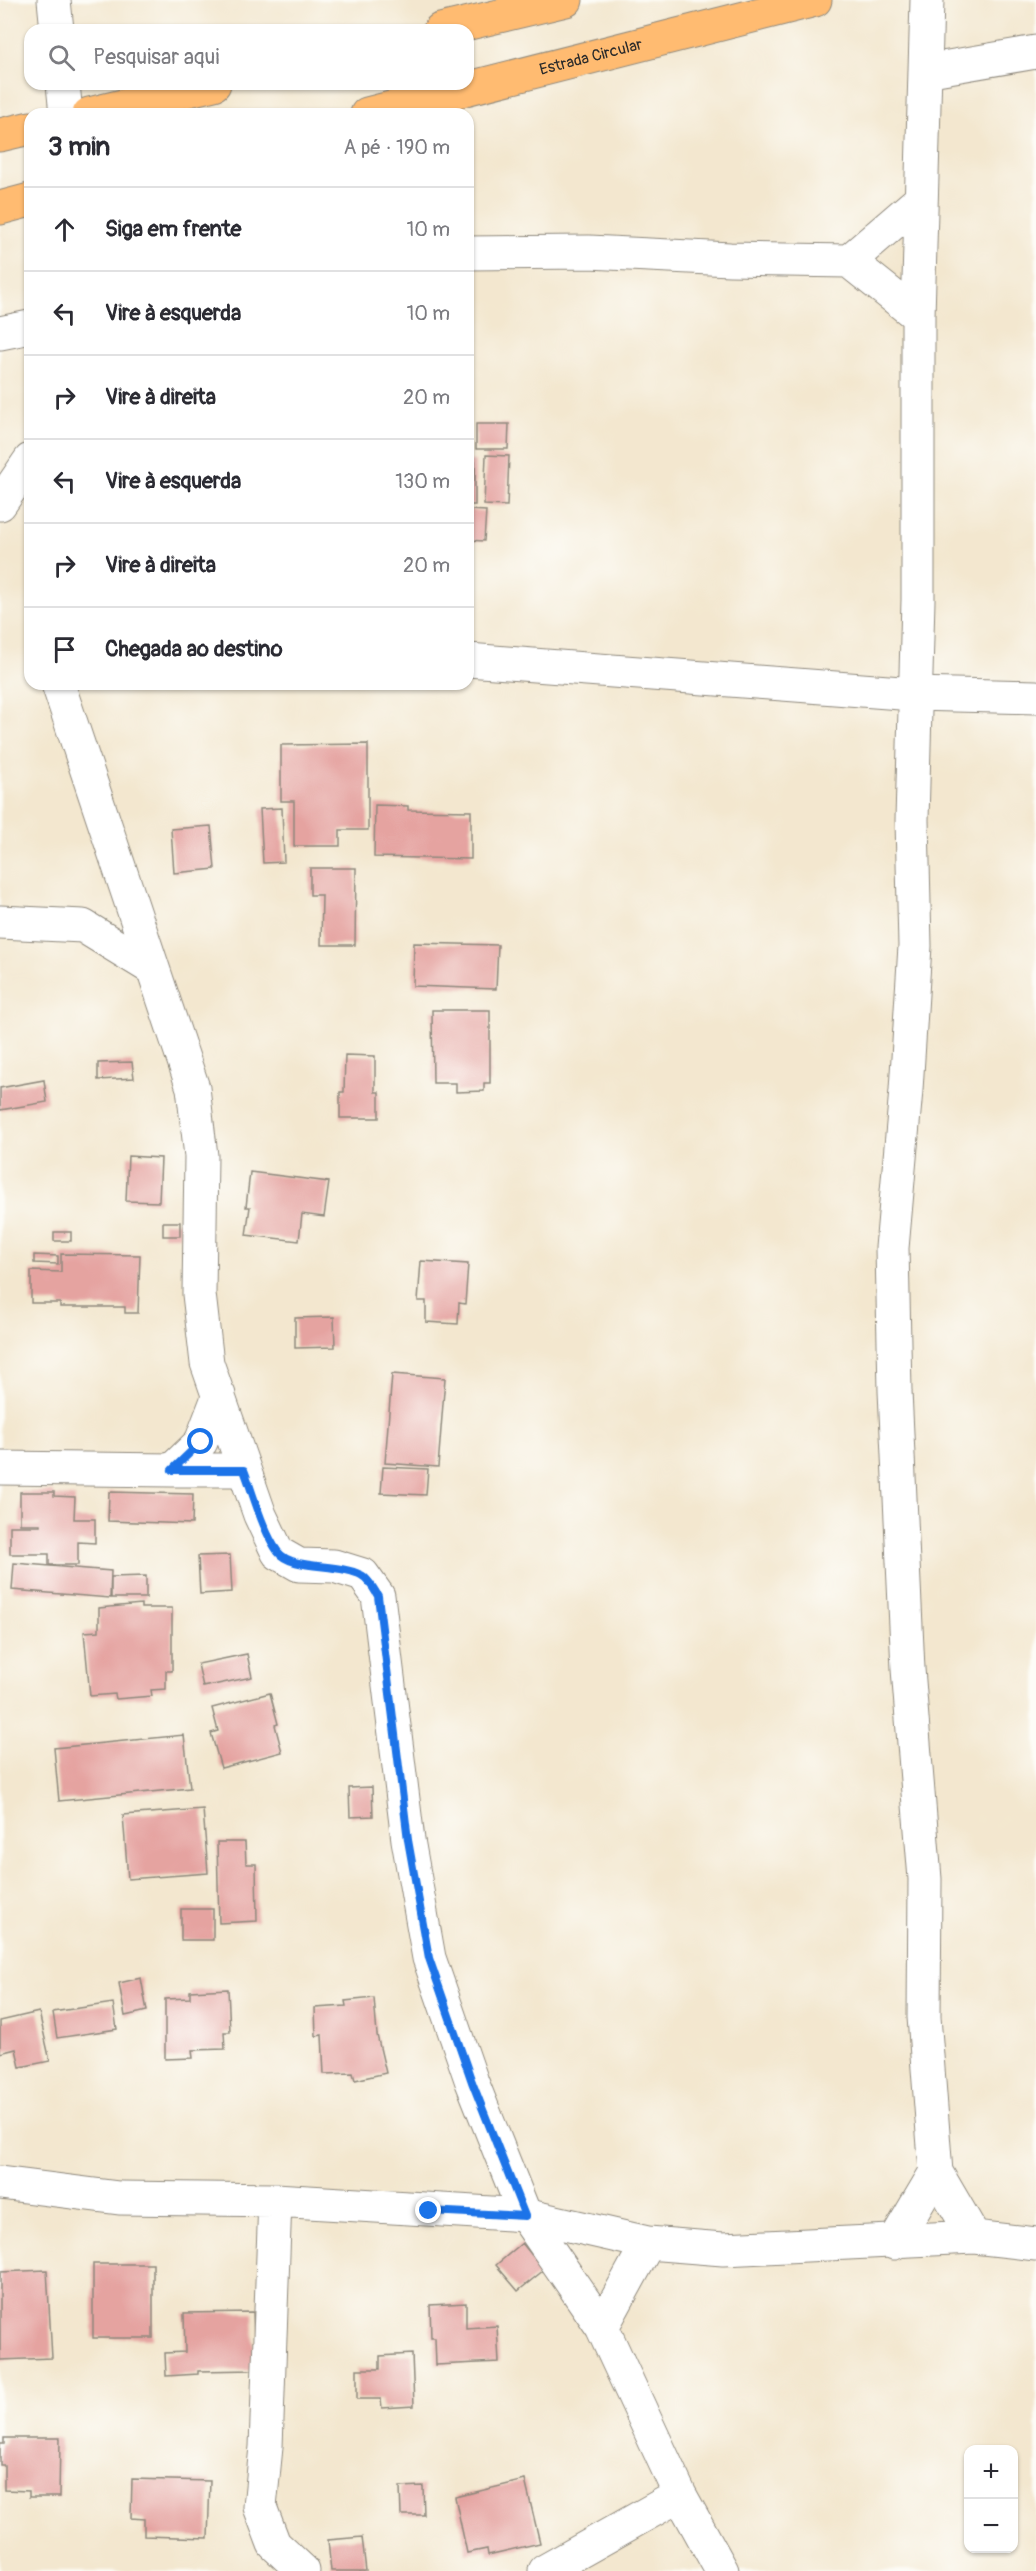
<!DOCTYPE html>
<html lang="pt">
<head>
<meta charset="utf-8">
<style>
	body { margin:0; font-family:Pangolin,sans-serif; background:#f2f2f3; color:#2b2b33 }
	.controls { position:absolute; right:18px; bottom:18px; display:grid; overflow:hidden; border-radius:12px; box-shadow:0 2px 4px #0004 }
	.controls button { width:54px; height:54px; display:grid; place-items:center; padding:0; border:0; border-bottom:2px solid #e1e1e2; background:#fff; color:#2b2b33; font:30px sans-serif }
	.stop { position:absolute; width:18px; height:18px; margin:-14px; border:4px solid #1a73e8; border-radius:50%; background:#fff }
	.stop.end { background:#1a73e8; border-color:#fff; box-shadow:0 2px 6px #0008 }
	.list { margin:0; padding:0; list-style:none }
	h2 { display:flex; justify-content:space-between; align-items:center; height:78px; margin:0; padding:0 24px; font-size:26px }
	h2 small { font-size:20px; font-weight:400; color:#7c7c81 }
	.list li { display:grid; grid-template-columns:39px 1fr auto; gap:18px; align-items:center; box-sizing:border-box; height:84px; padding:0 24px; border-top:2px solid #e1e1e2 }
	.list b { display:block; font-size:22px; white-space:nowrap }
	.list em { font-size:20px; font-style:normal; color:#7c7c81 }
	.icon { flex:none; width:33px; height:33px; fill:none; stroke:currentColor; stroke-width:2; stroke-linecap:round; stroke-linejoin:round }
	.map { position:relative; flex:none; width:1036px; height:2571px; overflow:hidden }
	.search { position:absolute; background:#fff; box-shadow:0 2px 4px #0004; left:24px; top:24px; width:450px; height:66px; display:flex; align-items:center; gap:15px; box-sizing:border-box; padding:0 21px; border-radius:18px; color:#7c7c81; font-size:22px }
	.panel { position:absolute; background:#fff; box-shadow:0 2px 4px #0004; left:24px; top:108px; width:450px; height:582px; border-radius:18px }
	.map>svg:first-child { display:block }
</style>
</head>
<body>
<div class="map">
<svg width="1036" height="2571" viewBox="0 0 1036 2571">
	<rect width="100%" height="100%" fill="#fdfcf7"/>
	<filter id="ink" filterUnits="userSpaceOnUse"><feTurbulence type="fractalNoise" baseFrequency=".0167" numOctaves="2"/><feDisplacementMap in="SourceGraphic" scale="12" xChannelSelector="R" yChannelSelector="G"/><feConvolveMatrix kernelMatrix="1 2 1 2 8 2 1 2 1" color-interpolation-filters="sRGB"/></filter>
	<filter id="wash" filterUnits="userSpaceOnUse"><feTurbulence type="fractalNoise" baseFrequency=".008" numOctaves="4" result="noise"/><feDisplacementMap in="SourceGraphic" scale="24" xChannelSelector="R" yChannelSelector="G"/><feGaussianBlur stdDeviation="1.35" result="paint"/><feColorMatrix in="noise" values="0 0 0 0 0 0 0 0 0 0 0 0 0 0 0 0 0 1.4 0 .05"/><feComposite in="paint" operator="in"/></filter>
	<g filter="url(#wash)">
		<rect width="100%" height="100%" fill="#f3e7cf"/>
		<g id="blocks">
			<path fill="#e5a3a0" d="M476 424H509L508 449H476Z
				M486 455 509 456 507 506 484 505Z
				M468 461H475V505H468Z
				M468 510 486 511 484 541 468 540Z
				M368 744V830H340V846H294V801H281V745Z
				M375 805 408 806V810L471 811V859L374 857Z
				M282 808 284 862 263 863 260 809Z
				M211 826 215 869 174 873 171 829Z
				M310 868H356L355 945H321L322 895H310Z
				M414 943 498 945 496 989 413 986Z
				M432 1010H490V1083H484V1091L456 1092V1083H433Z
				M345 1055 375 1056V1092H379V1118H340V1092H344Z
				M132 1062 134 1078 98 1080V1063Z
				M44 1080 47 1102 0 1110V1088Z
				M128 1156 161 1158 159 1202 126 1201Z
				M250 1172 329 1182 324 1217 302 1214 299 1241 246 1235 250 1207H246Z
				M163 1222H180V1236H163Z
				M54 1232H71V1241H54Z
				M61 1254 140 1255 138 1313H125V1307H60V1303H31V1271L61 1272Z
				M34 1255 58 1256V1264L34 1263Z
				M421 1261 468 1264 465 1304 459 1303 458 1324 426 1322V1301H418Z
				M334 1317 335 1347 295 1348V1318Z
				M392 1374 445 1378 438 1467 385 1463Z
				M383 1467 428 1469 426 1495 381 1493Z
				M20 1492H54V1496L75 1497 74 1519H95V1543L78 1542V1565H49V1554H10V1526H40V1524H20Z
				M109 1492 193 1494 192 1524 108 1521Z
				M230 1555 232 1592 200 1594 198 1556Z
				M14 1563 111 1571 110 1598 12 1590Z
				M146 1576V1598H111V1577Z
				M141 1604V1608H172V1671H166V1689L151 1690 152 1696 116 1699 115 1694 90 1696 84 1632 99 1631V1608Z
				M247 1654 252 1677 203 1687 198 1664Z
				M270 1693 278 1724 275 1725 282 1752 221 1768 211 1733 218 1731 212 1708Z
				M184 1735 190 1788 59 1801 54 1748Z
				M372 1787 373 1816 350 1817 349 1788Z
				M203 1809 208 1873 128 1879 123 1815Z
				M217 1842H245L246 1864H256L257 1921 219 1923Z
				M181 1909H213V1940H181Z
				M141 1978 147 2011 125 2016 119 1983Z
				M228 1989 230 2032H224L225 2049 192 2050 193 2058 165 2059V1999L190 1998V1991Z
				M374 1998 377 2035 386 2073 355 2080 353 2073 324 2074 322 2035 316 2036 315 2008 346 2006 345 2001Z
				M113 2003 117 2029 57 2038 53 2012Z
				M39 2012 50 2061 20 2067 16 2049 0 2053V2021Z
				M522 2243 544 2270 518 2291 496 2265Z
				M93 2264H153V2338H93Z
				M47 2270 52 2358 0 2360V2272Z
				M466 2303V2328L497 2326 499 2362 436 2365 435 2338H431L430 2305Z
				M253 2312 255 2370 198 2371V2374L166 2376 165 2353 185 2352 184 2313Z
				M412 2354 414 2406 382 2408 381 2399H357V2369H380V2356Z
				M4 2438H60L59 2497H29V2491L4 2490V2465H0V2444H4Z
				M132 2479 210 2481 208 2538 144 2536V2519L131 2518Z
				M525 2480 540 2543 488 2555 487 2549 467 2553 455 2497Z
				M423 2486 424 2515H401L400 2487Z
				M362 2537 366 2571H331L328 2540Z"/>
		</g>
	</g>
	<g filter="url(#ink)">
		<use href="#blocks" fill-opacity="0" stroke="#8f897d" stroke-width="1.5"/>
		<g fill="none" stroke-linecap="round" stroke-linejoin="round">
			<defs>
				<path id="minor" d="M54 0 57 30
					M927 0 918 316V600L912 820 915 946 906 1090 892 1248 895 1391 908 1669 925 1879 924 2017 936 2172 974 2237
					M925 71 1036 52
					M63 84 66 114
					M468 253 589 252 730 259 849 261 918 316
					M849 261 921 199
					M0 333 30 327
					M0 504 30 460
					M468 660 914 694 1036 697
					M58 684 193 1088 201 1156 199 1294 207 1363 260 1515 278 1553 299 1565 334 1566 363 1575 378 1596 408 1840 429 1958 472 2082 525 2215 602 2327 680 2495 722 2571
					M0 922 83 926 153 969
					M0 1468 172 1470 201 1442 219 1395
					M172 1470H244
					M0 2183 119 2198 275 2200 525 2215 648 2243 723 2249 974 2237 1036 2244
					M275 2200 266 2447 260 2507 274 2544 303 2571
					M894 2243 936 2172
					M602 2327 648 2243
					M545 2571 680 2495"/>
				<g id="major">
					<path d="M440 30 566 0"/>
					<path d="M89 114 214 84"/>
					<path id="s1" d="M367 114 815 0"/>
					<path d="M0 135 30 128"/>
					<path d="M0 208 30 200"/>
				</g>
			</defs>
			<use href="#minor" stroke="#8f897d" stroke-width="35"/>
			<use href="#major" stroke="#8f897d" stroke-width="35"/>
			<use href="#minor" stroke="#fff" stroke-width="33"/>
			<use href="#major" stroke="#ffbb71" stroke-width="33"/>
		</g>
	</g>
	<g fill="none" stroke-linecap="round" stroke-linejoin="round" filter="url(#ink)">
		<path stroke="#1a73e8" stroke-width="8" d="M201 1442 172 1470H244C253 1493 263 1532 278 1552 291 1570 338 1563 361 1575 368 1578 374 1589 378 1596L408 1840 429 1958 472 2082 525 2216 429 2211"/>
	</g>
	<g text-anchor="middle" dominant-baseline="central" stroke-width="4.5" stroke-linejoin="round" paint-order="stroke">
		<g font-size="16" fill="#2b2b2b" stroke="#fdfcf7">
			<text stroke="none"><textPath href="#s1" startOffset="231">Estrada Circular</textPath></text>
		</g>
	</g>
</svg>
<div class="controls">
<button>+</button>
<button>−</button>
</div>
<div class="stop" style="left:201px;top:1442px"></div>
<div class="stop end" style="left:429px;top:2211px"></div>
<div class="search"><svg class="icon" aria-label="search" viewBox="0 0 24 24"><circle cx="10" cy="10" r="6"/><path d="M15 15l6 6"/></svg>Pesquisar aqui</div>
<section class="panel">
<h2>3 min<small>A pé · 190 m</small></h2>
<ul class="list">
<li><svg class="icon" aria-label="ahead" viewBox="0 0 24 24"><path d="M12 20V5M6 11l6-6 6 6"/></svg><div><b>Siga em frente</b></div><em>10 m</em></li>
<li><svg class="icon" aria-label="left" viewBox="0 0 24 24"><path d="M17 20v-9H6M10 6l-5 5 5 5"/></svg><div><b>Vire à esquerda</b></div><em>10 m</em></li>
<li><svg class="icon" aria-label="right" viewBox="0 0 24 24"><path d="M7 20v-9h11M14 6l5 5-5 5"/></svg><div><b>Vire à direita</b></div><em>20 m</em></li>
<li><svg class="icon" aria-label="left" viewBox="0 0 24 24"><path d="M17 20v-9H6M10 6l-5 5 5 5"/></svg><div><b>Vire à esquerda</b></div><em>130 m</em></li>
<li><svg class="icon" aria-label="right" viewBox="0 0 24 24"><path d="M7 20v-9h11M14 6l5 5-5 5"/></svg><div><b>Vire à direita</b></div><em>20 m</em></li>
<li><svg class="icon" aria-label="arrive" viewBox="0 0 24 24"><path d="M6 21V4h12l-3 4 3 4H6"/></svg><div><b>Chegada ao destino</b></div></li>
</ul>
</section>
</div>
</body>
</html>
